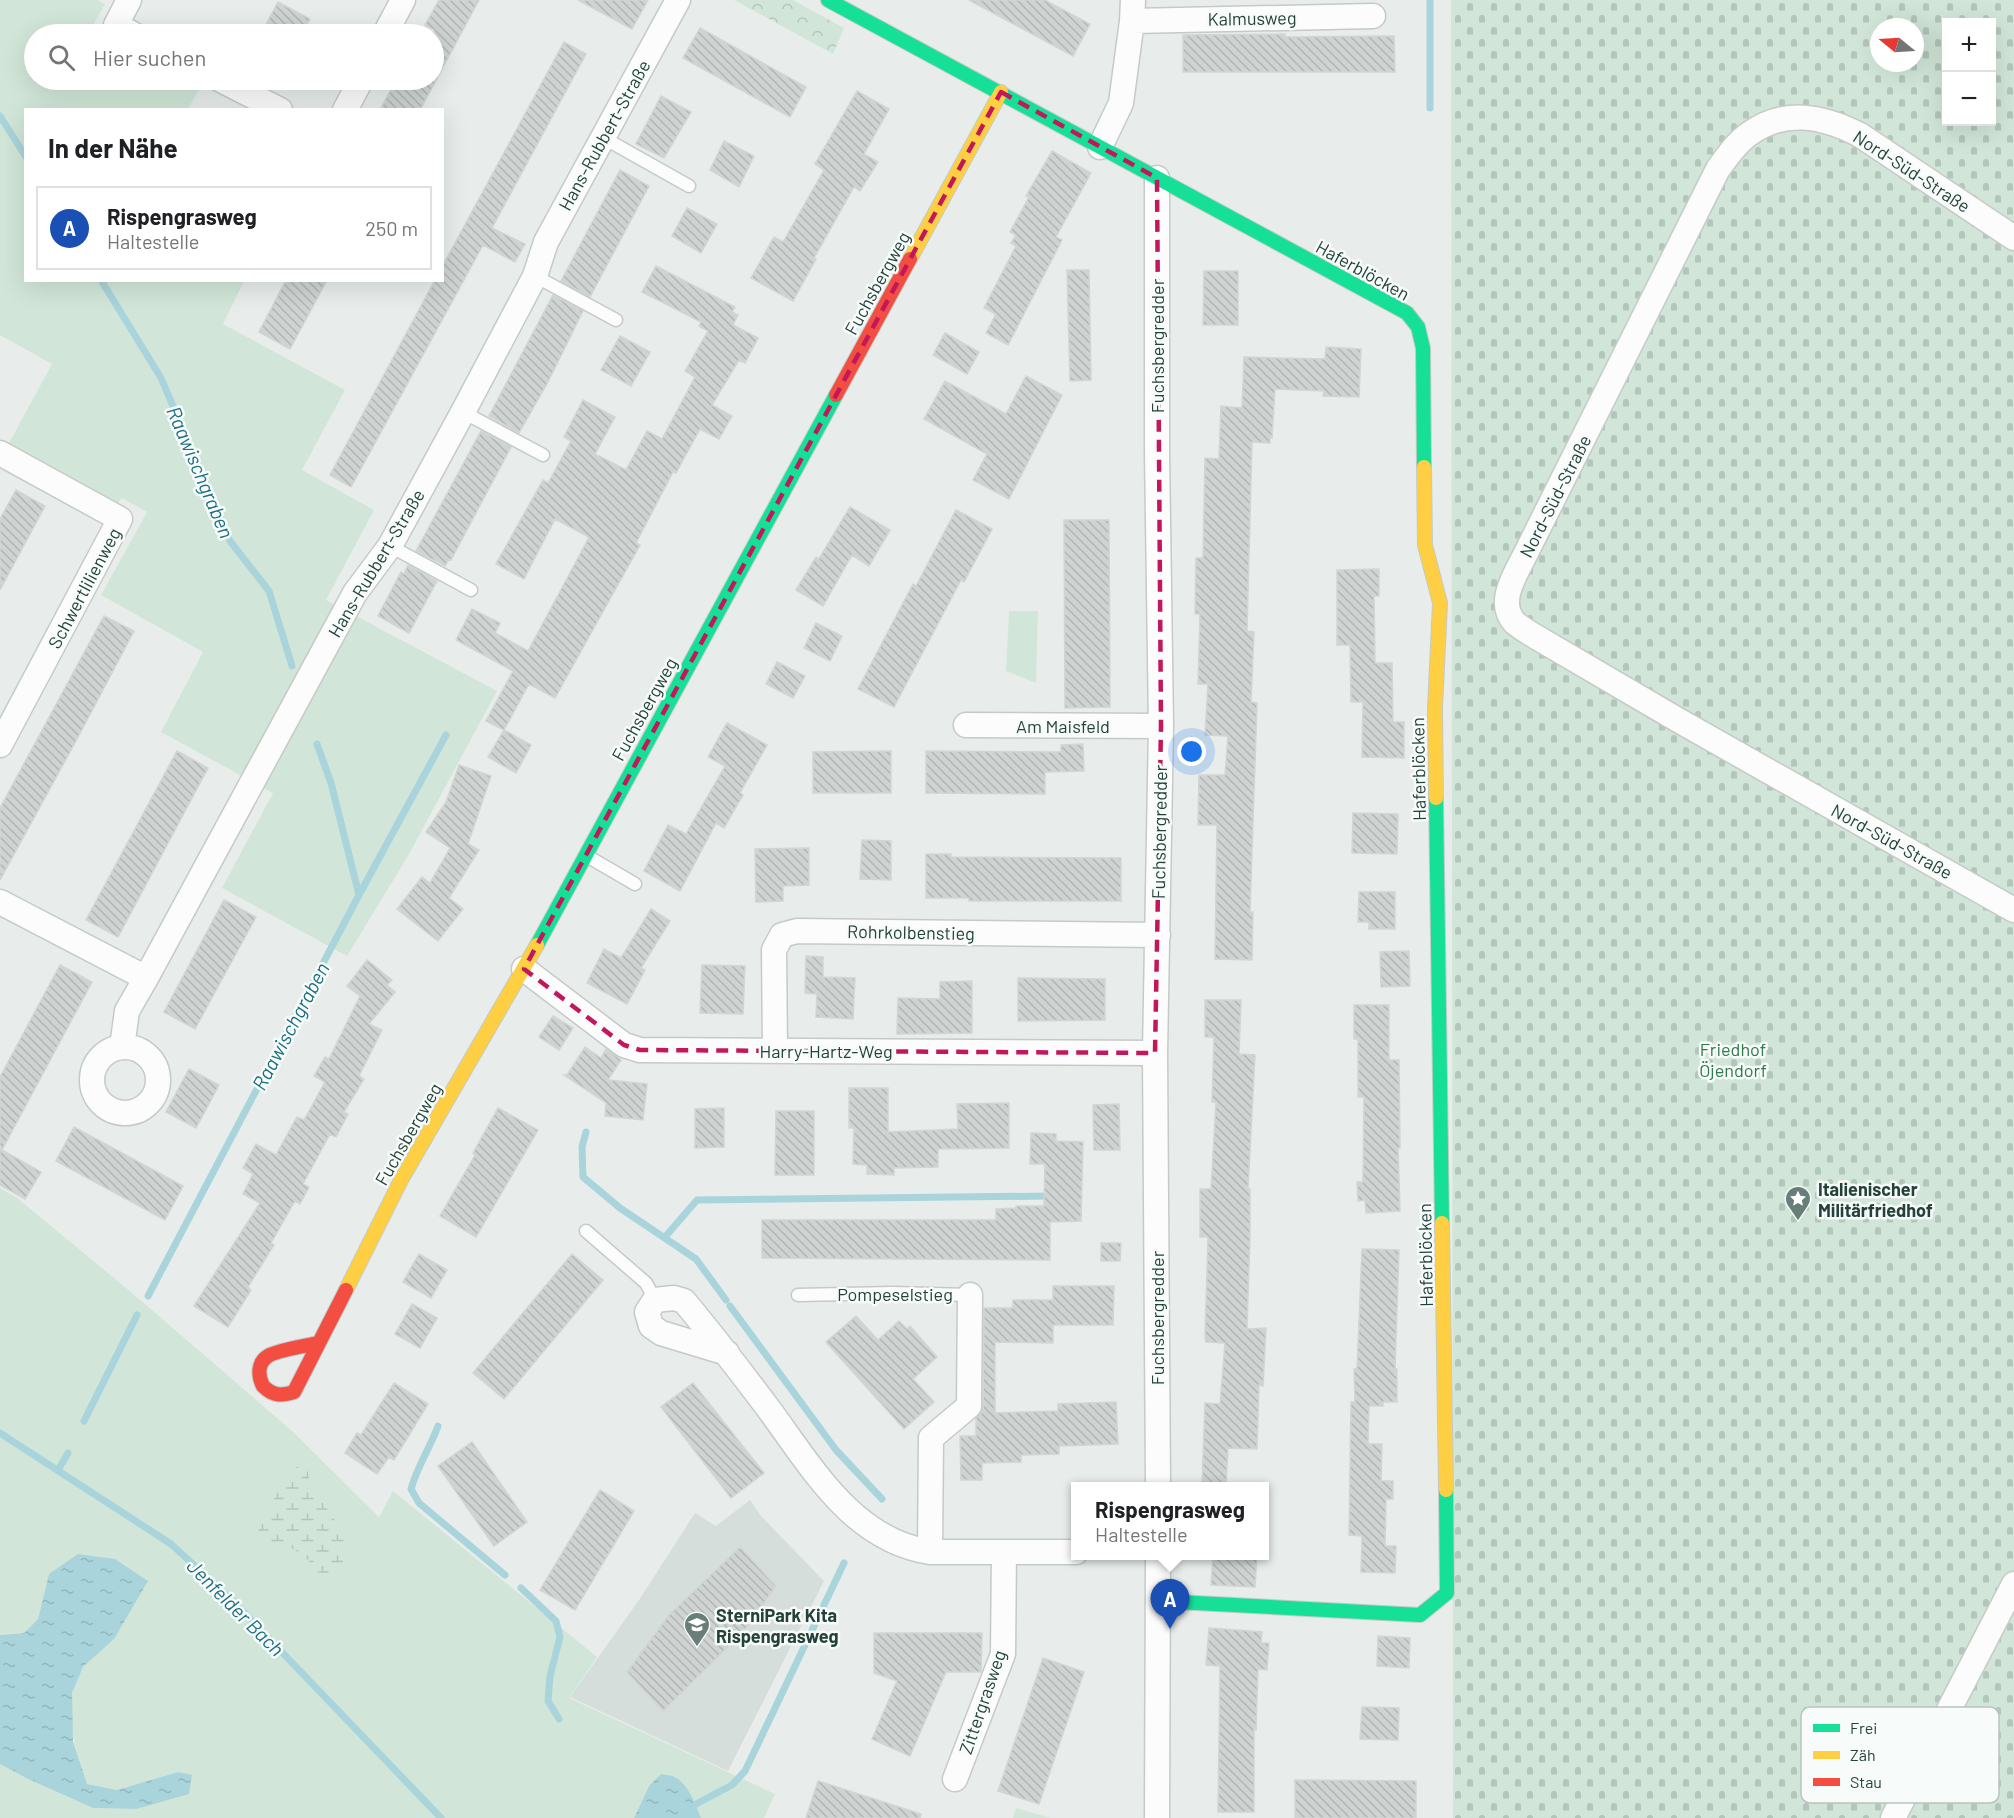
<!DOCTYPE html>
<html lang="de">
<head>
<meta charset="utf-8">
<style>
	body { margin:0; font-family:Barlow,sans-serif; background:#f2f2f2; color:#202124 }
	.controls { position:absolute; right:18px; top:18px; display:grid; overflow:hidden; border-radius:0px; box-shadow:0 6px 24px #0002 }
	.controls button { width:54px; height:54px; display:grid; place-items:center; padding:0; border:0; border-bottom:2px solid #e0e0e0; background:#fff; color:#202124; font:30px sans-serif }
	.compass { position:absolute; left:1870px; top:18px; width:54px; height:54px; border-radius:50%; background:#fff; box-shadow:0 6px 24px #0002; rotate:288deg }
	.you { position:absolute; left:1192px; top:752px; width:21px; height:21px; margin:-15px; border:4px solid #fff; border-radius:50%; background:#1a73e8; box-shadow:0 0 0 9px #1a73e833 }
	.badge { display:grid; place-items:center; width:39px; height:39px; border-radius:50%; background:#697e78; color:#fff; font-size:20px; font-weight:700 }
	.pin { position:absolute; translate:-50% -50px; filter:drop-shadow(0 2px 3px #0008) }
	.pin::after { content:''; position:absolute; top:32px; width:21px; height:18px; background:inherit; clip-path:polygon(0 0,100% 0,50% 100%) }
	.popup { position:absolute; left:1071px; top:1482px; width:198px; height:78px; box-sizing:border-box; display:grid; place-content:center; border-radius:0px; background:#fff; filter:drop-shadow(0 2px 4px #0005); font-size:20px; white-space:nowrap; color:#757577 }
	.popup b { font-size:22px; color:#202124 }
	.popup::after { content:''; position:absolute; left:50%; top:100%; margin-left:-12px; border:12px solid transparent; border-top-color:#fff }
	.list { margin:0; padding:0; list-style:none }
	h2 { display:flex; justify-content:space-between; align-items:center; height:78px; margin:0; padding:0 24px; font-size:26px }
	h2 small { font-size:20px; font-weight:400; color:#757577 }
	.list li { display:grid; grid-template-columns:39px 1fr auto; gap:18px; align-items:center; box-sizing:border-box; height:84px; margin:0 12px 12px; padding:0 12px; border:2px solid #e0e0e0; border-radius:0px }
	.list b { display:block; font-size:22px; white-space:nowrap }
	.list p { margin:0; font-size:20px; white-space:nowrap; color:#757577 }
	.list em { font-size:20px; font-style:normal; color:#757577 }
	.icon { flex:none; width:33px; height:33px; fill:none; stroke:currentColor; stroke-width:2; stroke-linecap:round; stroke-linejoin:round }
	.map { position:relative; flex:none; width:2014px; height:1818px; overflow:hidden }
	.search { position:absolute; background:#fff; box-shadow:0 6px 24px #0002; left:24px; top:24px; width:420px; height:66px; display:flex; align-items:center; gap:15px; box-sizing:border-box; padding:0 21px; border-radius:33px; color:#757577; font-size:22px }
	.panel { position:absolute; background:#fff; box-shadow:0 6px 24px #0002; left:24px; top:108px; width:420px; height:174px; border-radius:0px }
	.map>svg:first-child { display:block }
</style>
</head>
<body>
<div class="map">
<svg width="2014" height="1818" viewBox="0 0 2014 1818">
	<defs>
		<pattern id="forest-crowns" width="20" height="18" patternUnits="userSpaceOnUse" patternTransform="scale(1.5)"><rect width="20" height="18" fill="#d1e6d8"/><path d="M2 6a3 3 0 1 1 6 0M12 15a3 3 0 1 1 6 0" fill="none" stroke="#b3c6ba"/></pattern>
		<pattern id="wetland-marsh" width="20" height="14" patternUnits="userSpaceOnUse" patternTransform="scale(1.5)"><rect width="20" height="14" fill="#d1e6d8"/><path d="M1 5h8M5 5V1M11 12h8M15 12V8" fill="none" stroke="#b3c6ba"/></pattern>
		<pattern id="cemetery-stones" width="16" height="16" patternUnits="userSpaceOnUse" patternTransform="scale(1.5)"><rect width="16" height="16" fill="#d1e6d8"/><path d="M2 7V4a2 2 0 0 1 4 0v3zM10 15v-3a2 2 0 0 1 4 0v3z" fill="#b3c6ba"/></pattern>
		<pattern id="water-ripples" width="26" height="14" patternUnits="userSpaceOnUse" patternTransform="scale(1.5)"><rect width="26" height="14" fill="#a9d4db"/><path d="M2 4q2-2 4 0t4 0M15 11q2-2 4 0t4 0" fill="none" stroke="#91b7bd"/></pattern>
		<pattern id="building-back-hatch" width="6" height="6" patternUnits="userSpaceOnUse" patternTransform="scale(1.5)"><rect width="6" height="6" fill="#cfd4d2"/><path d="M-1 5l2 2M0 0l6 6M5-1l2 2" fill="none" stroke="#b2b7b5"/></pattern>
	</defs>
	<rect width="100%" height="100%" fill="#e8edeb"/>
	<path fill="#d6dedb" d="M750 1500 761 1516 824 1581 728 1771 570 1697 639 1600 695 1513 716 1526Z"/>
	<path fill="#d1e6d8" d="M0 0H97L105 4 88 34H34V80H198L203 82 188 109 26 110V280L244 281 223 324 345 390 302 470 374 510 326 600 497 691 408 856 347 956 222 888 273 793 161 732 203 652 101 595 147 512 122 498 118 503 9 443 52 364 0 335Z
		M1009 611H1038L1036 683 1006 671Z
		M0 1188 16 1197 131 1292 291 1430 379 1517 393 1491 597 1657 569 1698 775 1794 764 1818H701C695 1801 687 1789 675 1776L649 1786 634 1818H0V1764L28 1779 93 1808 136 1809 192 1776 178 1772 117 1790 87 1784C75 1748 59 1703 83 1668 90 1657 104 1648 114 1639L49 1574 38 1619 24 1633 0 1635Z
		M1016 1808 1051 1818H1013Z"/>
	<path fill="url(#forest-crowns)" d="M734 0H793L844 28 833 54Z"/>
	<path fill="url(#wetland-marsh)" d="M299 1466 308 1469 309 1482 344 1534V1558L339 1575C311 1579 317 1564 300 1553 289 1546 277 1545 264 1543L257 1533 288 1471Z"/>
	<path fill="url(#cemetery-stones)" fill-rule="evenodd" d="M1451 0H2014V1818H1453ZM1946 22H1992V122H1946ZM1879 27H1915V63H1879Z"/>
	<path fill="url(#water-ripples)" d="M78 1554 115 1559 148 1581 114 1639 83 1667 72 1693 73 1741 87 1784 117 1790 178 1772 192 1775 189 1794 136 1809 93 1808 28 1779 0 1764V1635L24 1633 38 1619 49 1574Z
		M661 1774C665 1775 672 1775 675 1777 688 1784 696 1805 701 1818H634L649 1786Z"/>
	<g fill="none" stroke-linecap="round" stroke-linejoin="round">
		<path stroke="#a9d4db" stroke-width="7" d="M1430 0V108
			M0 116 26 157
			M101 280 161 378 230 541 269 591 292 666
			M359 895 446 735
			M586 1132 582 1147 583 1177 620 1208 696 1259 726 1300
			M665 1237 697 1200 1051 1196
			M148 1296 359 895 331 783 317 744
			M730 1306 836 1450 882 1499
			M84 1421 137 1315
			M438 1426C430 1448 417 1467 411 1489L419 1503 505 1575
			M0 1433 171 1544 232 1600 441 1818
			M58 1470 68 1453
			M521 1588 556 1621 560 1637 550 1676 548 1701 559 1719
			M696 1804 732 1785 745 1771 844 1563"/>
	</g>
	<path fill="url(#building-back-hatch)" stroke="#d1d6d4" stroke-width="1.5" d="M439 0H479L420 110H380L396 80H434V30L425 25Z
		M578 0H648L632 29Z
		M969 0H1045L1090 24 1073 56Z
		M278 2 310 19 302 34H261Z
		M700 28 806 87 790 117 683 58Z
		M1285 34V37L1394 36 1395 72H1183V35Z
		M564 42 586 54 492 228 525 244 515 262 483 245 351 487 330 475 435 280H442V267Z
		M857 91 889 109 864 154 878 162 860 191 854 187 814 258 816 259 793 301 751 278 774 237 783 242 824 170 815 164Z
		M661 96 691 112 664 158 636 144Z
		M724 141 754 156 739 187 710 170Z
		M1052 151 1091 173 1056 237 1062 240 1008 345 986 333 996 314 984 308 1016 246 1011 243 1016 235 1010 232 1029 197 1026 196Z
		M620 170 649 186 590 297 561 281Z
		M687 208 717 224 701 253 672 236Z
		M656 266 735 307 732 312 738 315 733 325 758 338 745 363 739 360 712 405 732 416 719 439 700 429 676 473 673 472 636 543 640 545 555 698 529 684 504 730 486 721 513 671 456 640 472 609 500 623 495 633 528 651 586 543 589 537 555 519 524 579 496 564 543 480 548 483 571 441 564 437 583 400 615 417 595 454 626 470 647 431 662 439 695 377 685 371 708 331 699 326 701 322 642 292Z
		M1067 270H1089L1091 380 1070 381Z
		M1204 271H1238V325H1203Z
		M286 280H327L290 349 259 332Z
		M553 295 583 311 548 382 519 433 489 416Z
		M945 333 979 352 967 374 933 355Z
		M620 336 650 352 631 386 601 370Z
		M1326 347 1361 349 1359 397 1323 396 1324 391 1275 389 1272 438H1270V443L1252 442 1247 631 1254 632 1251 702 1257 703 1250 912H1253L1252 960 1215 959 1217 825H1198L1199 775H1225L1228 736 1205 735 1208 684H1198L1200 614H1195L1196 558H1203L1205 458 1219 459 1221 406 1242 408 1244 357 1325 359Z
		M1026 376 1062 395 1009 499 973 480 987 454 924 419 945 381 1006 414Z
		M481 431 511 447 451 560 449 559 445 566 416 551Z
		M16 490 45 506 0 590V519Z
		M850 507 890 530 869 566 852 555 823 606 796 590 816 557 819 559Z
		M956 510 992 529 964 582 961 580 894 707 858 689 913 584 916 586Z
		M1064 520H1109L1110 707 1065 708Z
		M408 565 437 581 409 633 378 616 401 572 404 574Z
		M1379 569V596H1374L1375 663H1392L1393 722H1404V758L1362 757 1363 702H1351L1350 645H1337V570Z
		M104 616 134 631 76 741 0 880V808Z
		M816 623 842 636 830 661 804 648Z
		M777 662 805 676 793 698 766 684Z
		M727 723 767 745 740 793 743 795 724 828 716 823 680 891 644 871 668 825 686 834 725 766 708 757Z
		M504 730 531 745 516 773 488 757Z
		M1083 744 1084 771 1045 772V794L926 793V751L1061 752V745Z
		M177 751 208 768 118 937 86 920Z
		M891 751V793H813V752Z
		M459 765 491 776 468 844 479 850 449 898 463 909 438 941 397 909 422 877 430 883 450 848 426 832 446 802Z
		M1353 813 1398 814 1397 854 1352 853Z
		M862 840 891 841V880L860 879Z
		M809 848V885L783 886V901L756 902 755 849Z
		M926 854H951V857L1121 858V901H969V898H926Z
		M1359 892H1395V929H1369V922H1358Z
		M224 900 256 917 195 1029 164 1012Z
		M651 909 670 921 641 968 645 970 627 1004 587 983 604 949 621 958Z
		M1409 951 1410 986 1381 987 1380 952Z
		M806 956 823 957V977L855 978 853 1019 816 1017 817 994 805 993Z
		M367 960 392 980 387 985 395 992 369 1024 382 1030 359 1076 364 1079 344 1112 348 1114 336 1137 330 1134 303 1184 309 1187 300 1204 295 1201 271 1243 274 1245 248 1287 251 1290 228 1327 194 1306 260 1203 243 1194 253 1174 243 1168 256 1144 276 1155 297 1117 304 1120 325 1082 314 1076 325 1057 329 1059 360 996 347 986Z
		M60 965 92 982 2 1150 41 1172 25 1199 0 1185V1077Z
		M702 965 745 966 743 1014 700 1013Z
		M1018 978 1105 979V1020L1018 1021Z
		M972 981V1033L897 1034 898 998 940 999V982Z
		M1205 1000H1241L1239 1054 1255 1055 1248 1189H1250V1237L1247 1329 1266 1328 1263 1386 1259 1385 1257 1449 1228 1448 1226 1486H1202L1205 1403 1220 1404 1225 1343 1206 1342 1205 1337 1208 1237H1200V1189H1211L1216 1102H1212L1214 1037H1205Z
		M1354 1005H1389V1060H1399L1400 1148H1398L1400 1211 1366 1213 1365 1200 1358 1201 1357 1182H1363L1364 1097H1358V1039H1354Z
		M553 1016 573 1028 559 1050 539 1037Z
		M585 1047 601 1058 606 1049 621 1060 608 1080 647 1084 643 1120 605 1116 606 1103 564 1075H567Z
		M189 1069 219 1085 196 1128 166 1112Z
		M849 1088H888V1132L958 1129 957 1104 1009 1103V1148L938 1149V1167L894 1168V1175L867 1174V1165L853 1164 854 1128H849Z
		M1119 1104 1120 1150H1094L1093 1105Z
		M498 1108 538 1130 476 1237 440 1216 475 1155 473 1153Z
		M724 1108V1147L695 1148V1109Z
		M776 1111H814V1175H775Z
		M74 1127 183 1186 165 1220 56 1161Z
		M1031 1133 1056 1134V1141L1083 1142 1081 1221 1050 1222V1260L762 1258V1220H996V1209L1016 1208V1206H1044L1045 1164H1030Z
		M1101 1243H1121L1120 1261H1101Z
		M1362 1249 1399 1250 1395 1369H1397V1402H1383V1406H1369L1368 1444H1382L1381 1481H1393V1499H1386L1385 1546H1396L1395 1573 1361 1572 1362 1536 1349 1535 1351 1402H1355L1354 1369H1357Z
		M419 1254 447 1270 431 1298 403 1282Z
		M572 1254 603 1280 504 1399 473 1373Z
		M1053 1286H1114L1113 1325H1053V1343L995 1342V1413L1058 1411V1404L1116 1402 1118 1444 1059 1446V1454L1021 1455V1462L982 1463V1480H961L960 1436H976V1418L982 1412 983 1407 984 1308H1013V1300H1053Z
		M412 1304 437 1318 420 1348 395 1334Z
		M856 1316 878 1340 899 1321 907 1329 910 1326 937 1357 913 1379 934 1402 904 1429 826 1342Z
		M394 1383 428 1404 394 1460 389 1457 377 1474 345 1453 357 1433 361 1435Z
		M693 1383 764 1473 731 1498 661 1407Z
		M472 1442 527 1522 494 1546 438 1466Z
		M600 1490 634 1511 575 1610 540 1590Z
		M740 1547 776 1586 744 1631 663 1711 627 1672 669 1615Z
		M1213 1556H1257L1255 1587 1211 1585Z
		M1209 1628 1262 1632 1261 1643H1269L1267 1670 1258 1669 1256 1730H1254V1812H1218L1220 1666 1206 1665Z
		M874 1633H982L981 1672H946L910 1756 872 1739 897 1681 874 1673Z
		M1378 1636 1410 1638 1409 1668 1377 1666Z
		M1043 1658 1084 1672 1039 1804 998 1791Z
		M1362 1707 1399 1708 1398 1740 1360 1739Z
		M1295 1780 1416 1781V1818H1295Z
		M818 1781 921 1814 920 1818H806Z"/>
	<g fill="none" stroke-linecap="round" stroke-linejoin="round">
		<defs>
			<path id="lane" d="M602 137 689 186
				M535 276 616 320
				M463 412 543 455
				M390 546 471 590
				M587 856 635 884
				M586 1231 646 1283 655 1300
				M798 1295 892 1293 970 1295"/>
			<path id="street" d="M129 0 116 25 133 34
				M1132 21 1373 16
				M385 34 403 0
				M221 80 280 110
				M345 110 361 80
				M1100 147 1121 103 1132 21 1133 0
				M1157 178V453L1161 726 1155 1053 1158 1486
				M2014 238 1860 135C1823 116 1785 108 1749 134 1736 143 1727 157 1718 169L1527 551C1517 572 1495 602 1515 623 1520 627 1526 631 1531 634L1678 720 2014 910
				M0 453 120 519 0 745
				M966 725 1161 726
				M0 902 146 978 355 593 390 546 463 412 535 276 546 242 678 0
				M524 969 624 1045 640 1050 1155 1053
				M122 1047 127 1011 146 978
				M92 1080a33 33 0 1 1 66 0a33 33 0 1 1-66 0Z
				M775 1051 774 950 782 935 797 931 1158 935
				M727 1353 661 1333 651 1326 647 1312 655 1300 674 1298 684 1301C713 1336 741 1372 768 1408 811 1466 852 1540 930 1552H1076
				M930 1552 931 1438 969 1406 970 1295
				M955 1779 1003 1654 1004 1552
				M1157 1818 1158 1556
				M1893 1818 2014 1584"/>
			<path id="fast" d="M828 0 1407 313 1418 327 1423 348 1424 467
				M1436 798 1442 1223
				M537 945 836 395
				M1158 1601 1420 1615 1447 1593 1446 1490"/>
			<path id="slow" d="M910 259 1001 92
				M1424 467 1425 545 1440 603 1435 708 1436 798
				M1442 1223 1446 1490
				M346 1290 401 1180 537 945"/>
			<path id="jam" d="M836 395 910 259
				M319 1343C309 1345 275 1351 268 1356 257 1363 258 1376 263 1386 273 1396 281 1396 294 1392L346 1290"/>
		</defs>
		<use href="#lane" stroke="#c5cac8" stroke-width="15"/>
		<use href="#street" stroke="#c5cac8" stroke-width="27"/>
		<use href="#fast" stroke="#c3cbc8" stroke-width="16"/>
		<use href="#slow" stroke="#c3cbc8" stroke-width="16"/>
		<use href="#jam" stroke="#c3cbc8" stroke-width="16"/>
		<use href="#lane" stroke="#fcfcfc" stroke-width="12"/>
		<use href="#street" stroke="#fcfcfc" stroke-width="24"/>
		<use href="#fast" stroke="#16e098" stroke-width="14"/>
		<use href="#slow" stroke="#ffcf43" stroke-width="14"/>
		<use href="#jam" stroke="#f24e42" stroke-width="14"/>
	</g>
	<path fill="none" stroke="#c2185b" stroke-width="4.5" stroke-dasharray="12 8" stroke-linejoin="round" d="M1001 92 1157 178 1161 726 1155 1053 640 1050 624 1045 524 969Z"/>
	<defs>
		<symbol id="sight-pin" viewBox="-11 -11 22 30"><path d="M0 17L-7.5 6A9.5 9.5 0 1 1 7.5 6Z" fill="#697e78" stroke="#f7fbf9"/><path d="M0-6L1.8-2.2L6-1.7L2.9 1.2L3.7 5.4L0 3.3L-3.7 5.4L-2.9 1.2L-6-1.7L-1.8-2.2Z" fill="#fff"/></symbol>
		<symbol id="school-pin" viewBox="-11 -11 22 30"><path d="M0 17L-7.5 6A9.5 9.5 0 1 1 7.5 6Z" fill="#697e78" stroke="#f7fbf9"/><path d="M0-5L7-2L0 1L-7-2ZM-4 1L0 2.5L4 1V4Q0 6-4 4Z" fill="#fff"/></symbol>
	</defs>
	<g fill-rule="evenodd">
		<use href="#sight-pin" x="1783" y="1184" width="30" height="40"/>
		<use href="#school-pin" x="682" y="1610" width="30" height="40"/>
	</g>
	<g text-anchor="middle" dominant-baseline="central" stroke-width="5" stroke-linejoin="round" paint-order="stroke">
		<g font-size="18" fill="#24423a" stroke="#f7fbf9">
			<text transform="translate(1252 18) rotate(-1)">Kalmusweg</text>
			<text transform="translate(604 135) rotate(-61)">Hans-Rubbert-Straße</text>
			<text transform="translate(1912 171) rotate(33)">Nord-Süd-Straße</text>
			<text transform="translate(1363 270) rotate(29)">Haferblöcken</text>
			<text transform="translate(877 283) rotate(-61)">Fuchsbergweg</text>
			<text transform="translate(1157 346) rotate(-90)">Fuchsbergredder</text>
			<text transform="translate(1555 496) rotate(-63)">Nord-Süd-Straße</text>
			<text transform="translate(376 563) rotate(-59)">Hans-Rubbert-Straße</text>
			<text transform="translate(84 588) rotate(-62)">Schwertlilienweg</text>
			<text transform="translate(644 709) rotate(-61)">Fuchsbergweg</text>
			<text x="1063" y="726">Am Maisfeld</text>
			<text transform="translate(1418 769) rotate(-91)">Haferblöcken</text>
			<text transform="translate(1159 832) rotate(-89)">Fuchsbergredder</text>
			<text transform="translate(1892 841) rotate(29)">Nord-Süd-Straße</text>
			<text transform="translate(911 932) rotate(1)">Rohrkolbenstieg</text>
			<text x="826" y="1051">Harry-Hartz-Weg</text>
			<text transform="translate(408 1134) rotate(-60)">Fuchsbergweg</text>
			<text transform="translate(1425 1255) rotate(-91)">Haferblöcken</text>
			<text x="895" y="1294">Pompeselstieg</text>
			<text transform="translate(1157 1318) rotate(-90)">Fuchsbergredder</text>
			<text transform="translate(982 1702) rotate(-71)">Zittergrasweg</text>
		</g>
		<g font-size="18" fill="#2d7a4b" stroke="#f7fbf9">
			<text x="1733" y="1049">Friedhof<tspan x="1733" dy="21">Öjendorf</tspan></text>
		</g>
		<g font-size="18" font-weight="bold" fill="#24423a" stroke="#f7fbf9" text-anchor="start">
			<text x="1818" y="1189">Italienischer<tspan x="1818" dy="21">Militärfriedhof</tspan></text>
			<text x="716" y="1615">SterniPark Kita<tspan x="716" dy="21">Rispengrasweg</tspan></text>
		</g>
		<g font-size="20" font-style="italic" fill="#1c6f80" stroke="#f7fbf9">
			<text transform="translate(201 472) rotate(67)">Raawischgraben</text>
			<text transform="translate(290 1026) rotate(-62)">Raawischgraben</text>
			<text transform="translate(236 1607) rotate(45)">Jenfelder Bach</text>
		</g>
	</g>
	<rect x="1801" y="1707" width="198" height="96" rx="9" fill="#f7fbf9" stroke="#b8c4c0" stroke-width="1.5"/>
	<rect x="1813" y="1724" width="27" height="8" fill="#16e098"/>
	<rect x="1813" y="1751" width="27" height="8" fill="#ffcf43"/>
	<rect x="1813" y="1778" width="27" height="8" fill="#f24e42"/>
	<g font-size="16" fill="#24423a">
		<text x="1850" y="1734">Frei</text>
		<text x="1850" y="1761">Zäh</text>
		<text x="1850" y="1788">Stau</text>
	</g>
</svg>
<div class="controls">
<button>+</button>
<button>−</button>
</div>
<svg class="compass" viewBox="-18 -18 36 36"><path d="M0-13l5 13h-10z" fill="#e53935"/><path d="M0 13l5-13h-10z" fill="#757577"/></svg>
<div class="you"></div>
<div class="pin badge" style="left:1170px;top:1629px;background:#1a4fb4">A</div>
<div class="popup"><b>Rispengrasweg</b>Haltestelle</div>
<div class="search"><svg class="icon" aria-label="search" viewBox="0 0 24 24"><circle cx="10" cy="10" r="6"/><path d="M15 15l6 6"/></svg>Hier suchen</div>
<section class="panel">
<h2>In der Nähe<small></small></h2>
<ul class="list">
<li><span class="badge" style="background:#1a4fb4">A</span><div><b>Rispengrasweg</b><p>Haltestelle</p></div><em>250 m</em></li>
</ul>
</section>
</div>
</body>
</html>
